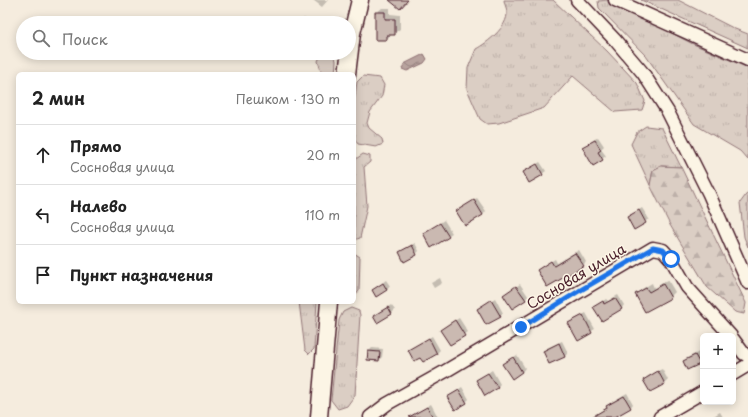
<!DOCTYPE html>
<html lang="ru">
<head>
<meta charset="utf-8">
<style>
	body { margin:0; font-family:"Playpen Sans",sans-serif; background:#f2f2f2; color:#222 }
	.controls { position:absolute; right:12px; bottom:12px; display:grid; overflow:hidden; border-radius:6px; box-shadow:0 2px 10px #0003 }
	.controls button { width:36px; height:36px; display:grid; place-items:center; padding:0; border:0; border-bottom:1px solid #e0e0e0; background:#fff; color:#222; font:20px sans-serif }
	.stop { position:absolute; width:12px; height:12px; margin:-9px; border:3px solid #1a73e8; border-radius:50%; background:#fff }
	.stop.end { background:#1a73e8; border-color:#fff; box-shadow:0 1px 4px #0008 }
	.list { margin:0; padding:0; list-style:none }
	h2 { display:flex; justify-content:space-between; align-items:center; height:52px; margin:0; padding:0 16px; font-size:17px }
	h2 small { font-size:13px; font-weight:400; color:#767676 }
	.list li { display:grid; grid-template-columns:26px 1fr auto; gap:12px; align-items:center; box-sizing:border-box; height:60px; padding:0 16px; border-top:1px solid #e0e0e0 }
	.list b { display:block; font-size:15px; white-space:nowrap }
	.list p { margin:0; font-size:13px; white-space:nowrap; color:#767676 }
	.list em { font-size:13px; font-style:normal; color:#767676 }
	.icon { flex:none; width:22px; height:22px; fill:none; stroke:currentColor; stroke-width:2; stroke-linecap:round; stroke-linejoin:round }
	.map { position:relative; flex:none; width:748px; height:417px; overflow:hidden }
	.search { position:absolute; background:#fff; box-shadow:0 2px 10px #0003; left:16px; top:16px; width:340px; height:44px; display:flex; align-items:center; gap:10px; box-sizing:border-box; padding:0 14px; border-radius:22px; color:#767676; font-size:15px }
	.panel { position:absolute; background:#fff; box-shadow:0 2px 10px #0003; left:16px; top:72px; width:340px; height:232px; border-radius:6px }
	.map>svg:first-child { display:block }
</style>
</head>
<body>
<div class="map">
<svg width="748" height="417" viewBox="0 0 748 417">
	<defs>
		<pattern id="grass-tufts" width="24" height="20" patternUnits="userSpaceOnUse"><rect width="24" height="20" fill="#dbcec4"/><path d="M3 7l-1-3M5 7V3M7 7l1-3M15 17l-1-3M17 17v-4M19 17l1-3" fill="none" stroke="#bdb0a9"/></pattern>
		<pattern id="forest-firs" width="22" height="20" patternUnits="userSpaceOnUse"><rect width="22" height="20" fill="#dbcec4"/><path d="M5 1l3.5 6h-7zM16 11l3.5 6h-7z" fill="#bdb0a9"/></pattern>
		<pattern id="water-waves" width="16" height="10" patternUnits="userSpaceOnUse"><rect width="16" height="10" fill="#b8a39e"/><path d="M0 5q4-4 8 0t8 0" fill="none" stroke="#988481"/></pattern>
	</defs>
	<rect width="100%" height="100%" fill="#f5ecde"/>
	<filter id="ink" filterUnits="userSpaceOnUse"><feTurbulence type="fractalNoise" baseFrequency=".025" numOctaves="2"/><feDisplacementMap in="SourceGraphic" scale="8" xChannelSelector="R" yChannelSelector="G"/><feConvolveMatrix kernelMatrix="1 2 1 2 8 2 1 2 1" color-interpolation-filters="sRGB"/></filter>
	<g filter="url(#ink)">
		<path fill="url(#grass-tufts)" stroke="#927678" d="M504 0H553L607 51 637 83 645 101 642 110 615 112 573 76 544 108 499 123 487 124 480 119 467 89 468 68 476 49C487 43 508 27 507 12 507 8 504 4 504 0Z
			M608 0 691 43 748 68V160L740 151 694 124 646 56 599 8 598 1Z
			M641 0H678L735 29 748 34V48Z
			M322 53H334L336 61 335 74H322L318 61Z
			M363 76 380 78 384 85 382 96 370 112 367 123 369 128 382 139 383 144 376 147 358 144 354 138V102L357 82Z
			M646 126 662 128 681 167 661 166 653 170 650 185 631 144 637 132Z
			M363 154 370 156V162L364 167 367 206 360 238 354 240V163L356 159Z
			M748 192V247L744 237 740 203Z
			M354 253 360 257 359 291 354 297Z
			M299 302H317L314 349 309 354 305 350Z
			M351 308 359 311 360 315 355 395 347 406 338 409 331 400 339 320 343 312Z"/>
		<path fill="url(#forest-firs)" stroke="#927678" d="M661 166 681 167 746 303 744 314 735 312 707 287 670 225 650 185 653 170Z"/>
		<path fill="url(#water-waves)" stroke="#8c6e70" d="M424 54 427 59 424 63 407 71 402 69 404 64Z"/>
		<path fill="#0003" d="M313 0H328L322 7Z
			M382 8H390V14L400 15V29L386 39 376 13Z
			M304 18 310 23H299Z
			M598 137 604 146 601 149 606 156 594 164 583 147Z
			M540 162 546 171 542 174 524 172Z
			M477 198 486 211 483 215 457 211Z
			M642 208 649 219 634 228 628 217Z
			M444 220 452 233 432 246 424 234Z
			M415 243 419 251 416 254 400 252Z
			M579 250 586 262 583 265 538 270 555 259 557 263Z
			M440 278 442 283 434 288 431 283Z
			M386 280 390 286 387 290H373Z
			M668 280 675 292 670 297 637 294 642 289 652 283 654 288Z
			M520 284 528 296 525 300 505 295Z
			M618 295 624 305 621 309 595 307 606 299 608 301Z
			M495 298 503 313 500 316 478 309Z
			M391 305 395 310 391 314 374 316Z
			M586 313 595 329 578 339 570 323 573 320Z
			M459 318 468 332 450 344 441 330Z
			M432 336 440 350 437 353 423 361 420 356 409 351Z
			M562 341 568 353 565 356 550 363 544 351 547 348Z
			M372 348 383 349 382 357 379 360 368 359 369 351Z
			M699 352 702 360 699 364 684 361 687 358Z
			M517 355 525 368 522 372 504 364Z
			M662 369 668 380 665 383 645 380 648 376Z
			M492 370 500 384 497 387 477 381Z
			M462 387 469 399 466 402 448 397Z
			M627 393 633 404 630 408 614 417H591L608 407 607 406 610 403Z
			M431 404 438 417H416L415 415 418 412Z
			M720 412 723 417H712Z"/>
		<path fill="#cab9b1" stroke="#4a1f2b" d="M389 0H408L400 9Z
			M375 12H385V19H395V35H387V40H375Z
			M595 140 601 150 598 152 603 160 593 166 582 147Z
			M537 164 543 175 529 183 523 172Z
			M474 200 483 215 465 226 456 211Z
			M639 210 646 223 634 230 627 217Z
			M440 223 449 237 431 248 423 233Z
			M412 245 417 255 404 262 399 252Z
			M575 253 584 266 547 287 537 270 551 261 554 266Z
			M383 283 387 290 376 297 372 290Z
			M663 284 671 298 645 312 635 294 646 288 649 292Z
			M516 286 526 300 512 309 503 295Z
			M615 298 622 309 602 321 593 307 603 301 604 304Z
			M491 300 501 317 486 325 477 309Z
			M388 307 392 314 377 323 373 316Z
			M583 315 592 333 578 341 568 323Z
			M455 320 465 336 450 345 440 330Z
			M429 338 437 354 423 362 420 358 414 361 408 350Z
			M559 343 565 357 549 364 543 351Z
			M368 351 380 352 379 361 367 360Z
			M695 355 700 364 687 370 683 361Z
			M513 357 522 372 512 379 502 364Z
			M658 371 665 384 650 392 643 380Z
			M488 373 498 388 485 396 476 380Z
			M459 390 467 403 455 410 447 397Z
			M624 396 631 408 615 417H592L607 408 606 406Z
			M427 407 433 417H409Z"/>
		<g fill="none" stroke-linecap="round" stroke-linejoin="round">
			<defs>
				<path id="minor" d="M577 0 615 40 643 73 668 112 709 194 748 283
					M615 0 748 60
					M733 339 744 354 748 356
					M733 374 748 365
					M370 417 387 404 444 372 653 248 663 250 671 259 687 287 731 336
					M660 417 703 392"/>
				<path id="major" d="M347 74 352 33 360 0
					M319 417 329 302"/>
			</defs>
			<use href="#minor" stroke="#4a1f2b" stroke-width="15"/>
			<use href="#major" stroke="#4a1f2b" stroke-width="19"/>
			<use href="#minor" stroke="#fcf5e5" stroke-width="12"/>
			<use href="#major" stroke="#fcf5e5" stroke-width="16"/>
		</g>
	</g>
	<g fill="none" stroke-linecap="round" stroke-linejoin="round" filter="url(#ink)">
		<path stroke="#1a73e8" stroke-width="5" d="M521 327 579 291 653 248 663 250 671 259"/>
	</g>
	<g text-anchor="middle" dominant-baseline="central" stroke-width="3" stroke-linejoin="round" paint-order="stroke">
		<g font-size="14" fill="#4a1f2b" stroke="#fcf5e5">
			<text transform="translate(576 276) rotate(-31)">Сосновая улица</text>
		</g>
	</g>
</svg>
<div class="controls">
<button>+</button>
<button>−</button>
</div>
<div class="stop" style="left:671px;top:259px"></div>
<div class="stop end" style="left:521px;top:327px"></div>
<div class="search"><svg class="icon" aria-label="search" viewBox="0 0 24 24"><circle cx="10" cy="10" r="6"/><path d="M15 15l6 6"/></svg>Поиск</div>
<section class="panel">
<h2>2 мин<small>Пешком · 130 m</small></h2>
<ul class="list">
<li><svg class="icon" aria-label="ahead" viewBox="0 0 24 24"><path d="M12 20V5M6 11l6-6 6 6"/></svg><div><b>Прямо</b><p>Сосновая улица</p></div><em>20 m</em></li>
<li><svg class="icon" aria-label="left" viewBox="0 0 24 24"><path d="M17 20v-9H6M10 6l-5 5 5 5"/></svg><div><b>Налево</b><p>Сосновая улица</p></div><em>110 m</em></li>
<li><svg class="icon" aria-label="arrive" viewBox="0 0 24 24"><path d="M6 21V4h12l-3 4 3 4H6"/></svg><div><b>Пункт назначения</b></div></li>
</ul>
</section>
</div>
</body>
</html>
